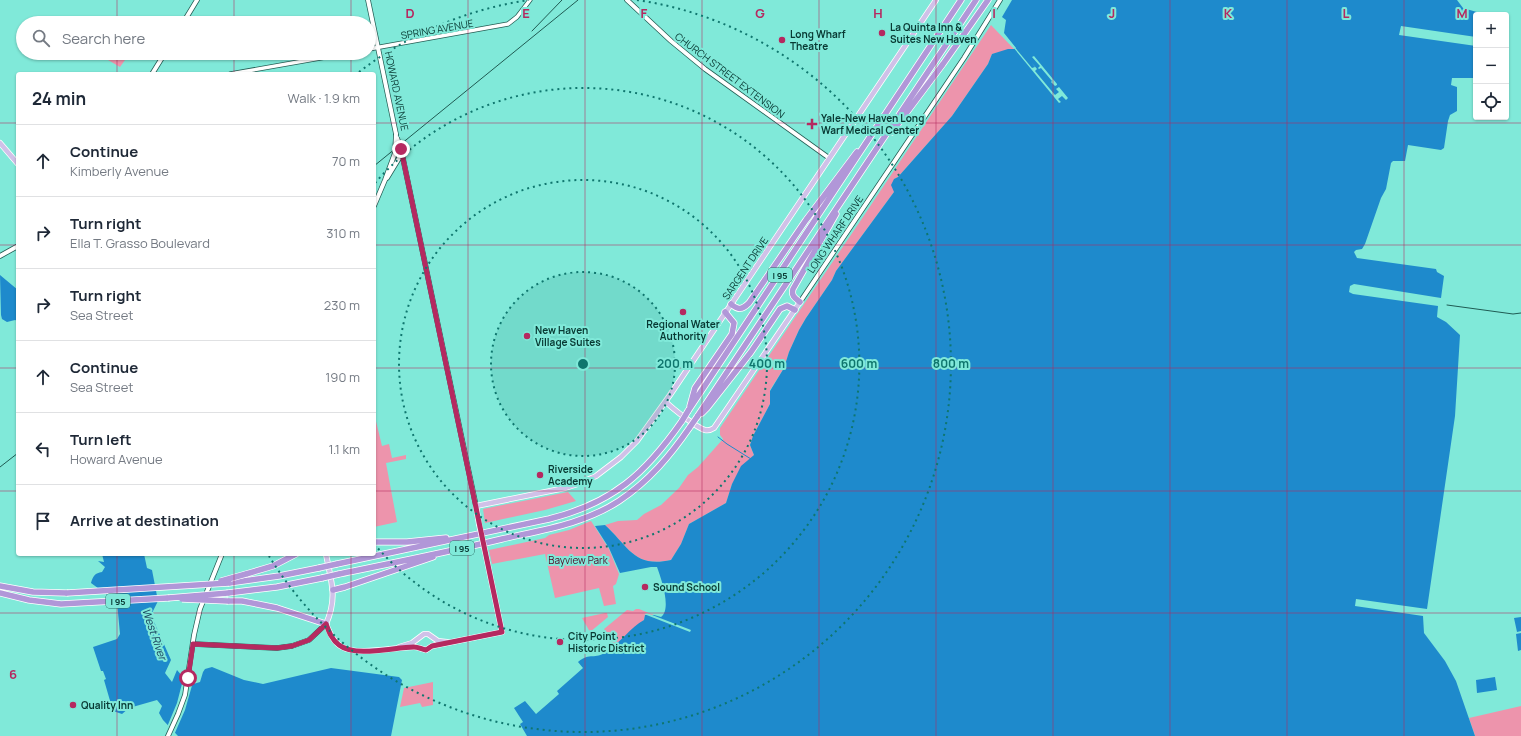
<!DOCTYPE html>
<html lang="en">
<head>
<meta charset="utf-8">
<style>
	body { margin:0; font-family:Manrope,sans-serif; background:#f2f2f3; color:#1f2937 }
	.controls { position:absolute; right:12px; top:12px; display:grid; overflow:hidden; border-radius:4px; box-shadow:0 1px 3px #0004 }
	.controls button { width:36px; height:36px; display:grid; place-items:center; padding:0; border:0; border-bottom:1px solid #e0e1e3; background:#fff; color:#1f2937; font:20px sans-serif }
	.stop { position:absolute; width:12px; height:12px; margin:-9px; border:3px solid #b52960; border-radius:50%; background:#fff }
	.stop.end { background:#b52960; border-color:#fff; box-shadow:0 1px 4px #0008 }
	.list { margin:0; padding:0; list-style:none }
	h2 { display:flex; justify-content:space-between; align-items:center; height:52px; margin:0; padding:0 16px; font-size:17px }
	h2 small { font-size:13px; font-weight:400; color:#747a83 }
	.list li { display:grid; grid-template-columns:26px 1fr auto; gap:12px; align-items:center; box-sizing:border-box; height:72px; padding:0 16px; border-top:1px solid #e0e1e3 }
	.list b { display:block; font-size:15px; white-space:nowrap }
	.list p { margin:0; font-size:13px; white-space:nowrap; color:#747a83 }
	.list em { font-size:13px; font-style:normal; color:#747a83 }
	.icon { flex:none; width:22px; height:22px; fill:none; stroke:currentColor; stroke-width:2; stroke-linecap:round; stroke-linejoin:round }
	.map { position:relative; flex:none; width:1521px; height:736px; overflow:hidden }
	.search { position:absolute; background:#fff; box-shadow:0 1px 3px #0004; left:16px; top:16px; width:360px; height:44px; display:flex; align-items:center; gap:10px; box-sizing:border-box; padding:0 14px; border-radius:22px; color:#747a83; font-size:15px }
	.panel { position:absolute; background:#fff; box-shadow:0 1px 3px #0004; left:16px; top:72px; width:360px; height:484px; border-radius:4px }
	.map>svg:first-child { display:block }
</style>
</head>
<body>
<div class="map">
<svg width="1521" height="736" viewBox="0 0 1521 736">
	<rect width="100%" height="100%" fill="#80e9d9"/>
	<path fill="#ed94ac" d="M991 25 1014 49 992 54 988 64 952 116 898 177 894 179V192L836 271 832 280 806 318 799 330 789 352 784 368 770 390V404L753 436 750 445 754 455 732 484 726 503 689 524 681 544 671 560C634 568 629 547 605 525L618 521 637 520 644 514 661 505 679 488 688 475 698 467 723 439 720 435V428L859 223Z
		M113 53H115L125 60 120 67 108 60Z
		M169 53H179L184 56 180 60H175L167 56Z
		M374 413 382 446 389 444 392 458 406 455V459L386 463 397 522 374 527Z
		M568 492 576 501 545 510 485 523 483 509Z
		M591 521 609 549 619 574 616 584 613 586 616 604 604 606 599 588 555 598 545 554 492 564 489 550 545 538 549 535 569 530Z
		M636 609H639L654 615H645L644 620 614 646 604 629 627 610 633 611Z
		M605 613H607L608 617 590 632 582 618Z
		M433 682V705L422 707 420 703 400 707 404 688Z
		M1521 706V736H1475L1469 718Z"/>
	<path fill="#1e8acc" d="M1012 0H1457L1463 8 1487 15H1476V37L1401 26 1399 35 1476 46V78H1452L1451 85 1457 87V111L1450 115 1448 121 1444 148 1441 150 1408 145 1405 161H1393L1391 163 1386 189 1381 198 1365 244 1362 249 1356 250 1354 252 1357 258 1436 269 1437 272 1444 276 1441 298 1354 284 1350 286 1349 292 1353 294 1438 306 1437 317 1446 322 1460 335 1455 416 1427 609 1356 599 1355 606 1423 616 1424 633 1445 661 1456 681 1475 736H527L520 724 523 722 514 708 525 701 536 714 559 694 557 691 583 668 578 662C590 652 595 660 606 652 619 644 631 627 644 620L645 615H654L661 617C672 609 661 578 657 567H651L620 573 609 548 595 526 605 525C629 547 634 568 671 560L681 544 689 524 726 503 732 484 741 466 754 455 750 445 753 436 770 404V391L784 368 789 352 799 330 806 318 832 280 836 271 894 192 891 185 894 179 898 177 952 116 988 64 992 54 1008 49H1014L1016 48 1004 33 1006 20 1002 17Z
		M0 275 18 290V321L15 320 7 322 2 319 1 315Z
		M102 554H144L147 568 152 570 158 601 151 615 171 660 165 673 172 682 177 670 190 685 200 682 203 672 205 669 212 667 244 680 263 684 331 668 399 677 402 680 391 736H178L163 720 159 713 162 706 157 700 129 708 122 714 113 711 104 680 106 679 103 671H101L93 647 117 639 120 634 117 602 91 583C93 576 95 573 102 572L105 567 98 561 104 562Z
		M1521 617V631L1517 632 1514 618Z
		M1521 633V650L1518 651 1516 634Z
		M1495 677 1497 690 1477 693 1476 680Z"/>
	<path fill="#80e9d9" d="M1008 39 1032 68 1035 67 1032 63 1037 69 1035 71 1055 95 1059 92 1056 89 1059 87 1068 98 1066 100 1062 96 1058 99 1061 102 1059 103 1013 47Z
		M1034 56 1057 84V85L1055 86 1051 82 1052 81 1041 68 1039 69 1038 68 1040 66 1032 57Z
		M647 613 691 630 690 632 644 614Z
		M184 676 190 683 193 682 185 710 174 735 167 727 177 703Z"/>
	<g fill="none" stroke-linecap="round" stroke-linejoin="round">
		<path stroke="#1e8acc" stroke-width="1" d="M718 437 727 444 751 459"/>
		<defs>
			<path id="tertiary" d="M369 49 508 24 517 17 530 0
				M230 74 349 53"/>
			<path id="secondary" d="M368 0 396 134
				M627 0 671 41 705 69 829 158
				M183 23 197 0
				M152 74 165 53
				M401 149 476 506
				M387 178 401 155
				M374 206 385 180 395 153
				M0 256 18 246
				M800 302 964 58 1000 0
				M193 644 277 648 292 646 309 640 326 624
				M168 736 178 714 185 695 194 635 200 609 222 554"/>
			<path id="primary" d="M0 143 18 164
				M666 402C672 408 697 428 705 430 709 431 711 430 714 428L800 302
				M479 524 476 506 565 488 578 484 596 476 621 457 637 441 670 395 936 0
				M326 554C331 581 338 597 326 624 330 633 333 642 342 647 358 656 395 647 414 647 418 647 421 649 426 650L432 646 502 632 485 551
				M399 647 412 643 424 634H428L438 641 447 642"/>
			<path id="motorway" d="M892 132 943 64 988 0
				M800 302C795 298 791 296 793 289L836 214
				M731 304C738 310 742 310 749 303L806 220 857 152
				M690 406 695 388 732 334 734 323 725 312
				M688 411C780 274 871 137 961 0
				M702 413 707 408 751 352 780 309 787 306 795 310
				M697 417 976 0
				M374 542H407L446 538
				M337 564 549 519C613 503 645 474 682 421
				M246 574 273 566 296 554
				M339 574C393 563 448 552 502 539 542 530 584 524 619 501 649 481 670 456 690 427
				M229 583 279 576 319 568
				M0 586 33 592 67 593
				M333 590 345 587 433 557
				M0 593 29 600 61 604 168 598
				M228 593 277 587 322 578
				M228 601H242L277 608 326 624"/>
		</defs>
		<use href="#tertiary" stroke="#255e55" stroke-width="5"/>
		<use href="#secondary" stroke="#255e55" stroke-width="5.5"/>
		<use href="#primary" stroke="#fff" stroke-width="6"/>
		<use href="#motorway" stroke="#fff" stroke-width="7"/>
		<use href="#tertiary" stroke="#fff" stroke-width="3.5"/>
		<use href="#secondary" stroke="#fff" stroke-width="4"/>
		<use href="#primary" stroke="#d0c1e8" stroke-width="4.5"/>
		<use href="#motorway" stroke="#b197d8" stroke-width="5.5"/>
		<path stroke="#1f5b53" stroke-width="1" d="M532 31 562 0
			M374 166 578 0
			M1447 305 1513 314 1521 313
			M0 467 18 453"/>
		<defs>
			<path id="secondary-bridge" d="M397 138 401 149
				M395 153 396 134"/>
			<path id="primary-bridge" d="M479 524 485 551"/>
			<path id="motorway-bridge" d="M682 421 688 411
				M690 427 697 417
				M319 568 337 564
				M322 578 339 574
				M221 581 246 574
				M67 593 229 583
				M168 598 228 593
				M182 599 228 601"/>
		</defs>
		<use href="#secondary-bridge" stroke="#255e55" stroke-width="5.5" stroke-linecap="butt"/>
		<use href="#primary-bridge" stroke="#fff" stroke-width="6" stroke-linecap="butt"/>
		<use href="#motorway-bridge" stroke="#fff" stroke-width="7" stroke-linecap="butt"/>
		<use href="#secondary-bridge" stroke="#fff" stroke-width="4"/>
		<use href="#primary-bridge" stroke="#d0c1e8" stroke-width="4.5"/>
		<use href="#motorway-bridge" stroke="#b197d8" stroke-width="5.5"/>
	</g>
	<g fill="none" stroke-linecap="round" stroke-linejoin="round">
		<path stroke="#b52960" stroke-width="5" d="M188 678 193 644 277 648 292 646 309 640 326 624C329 632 332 640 339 645 356 658 394 647 414 647 418 647 421 649 426 650L432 646 502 632 401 149"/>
	</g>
	<path fill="none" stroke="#b52960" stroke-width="1" stroke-opacity="0.55" d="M117 0V23M234 0V23M351 0V23M468 0V736M585 0V736M702 0V736M819 0V736M936 0V736M1053 0V736M1170 0V736M1287 0V736M1404 0V736M117 53V74M234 53V74M351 53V74M0 123H18M374 123H1521M0 245H18M374 245H1521M0 368H18M374 368H1521M0 491H18M374 491H1521M117 554V736M234 554V736M351 554V736M0 613H1521"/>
	<circle cx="583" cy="364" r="92" fill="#0f766e" fill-opacity=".12"/>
	<g fill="none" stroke="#0f766e" stroke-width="2" stroke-dasharray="2 4">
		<circle cx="583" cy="364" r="92"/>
		<circle cx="583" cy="364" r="184"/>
		<path d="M375 183A276 276 0 1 1 375 545"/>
		<path d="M359 72A368 368 0 0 1 529 0M637 0A368 368 0 1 1 269 556"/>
	</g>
	<g fill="#b52960" stroke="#80e9d9" stroke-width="1.5">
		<circle cx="882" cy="33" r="4"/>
		<circle cx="782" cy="40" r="4"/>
		<path d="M810 118h4v4h4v4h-4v4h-4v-4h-4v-4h4z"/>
		<circle cx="683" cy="312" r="4"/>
		<circle cx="527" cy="336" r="4"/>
		<circle cx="540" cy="475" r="4"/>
		<circle cx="645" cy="587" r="4"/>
		<circle cx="560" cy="642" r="4"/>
		<circle cx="73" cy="705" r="4"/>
	</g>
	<g text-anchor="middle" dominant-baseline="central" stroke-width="4" stroke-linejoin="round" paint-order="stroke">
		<g fill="#80e9d9" stroke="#2c6e65" stroke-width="1">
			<rect x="768" y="268" width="24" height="14" rx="3"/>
			<rect x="450" y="541" width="24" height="14" rx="3"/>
			<rect x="106" y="594" width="24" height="14" rx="3"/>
		</g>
		<g font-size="9" font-weight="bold" fill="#083933">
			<text x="780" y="275">I 95</text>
			<text x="462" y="548">I 95</text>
			<text x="118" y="601">I 95</text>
		</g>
		<g font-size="10" font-weight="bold" fill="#083933" stroke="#80e9d9" text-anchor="start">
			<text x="890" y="27">La Quinta Inn &amp;<tspan x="890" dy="12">Suites New Haven</tspan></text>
			<text x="790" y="34">Long Wharf<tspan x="790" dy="12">Theatre</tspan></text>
			<text x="821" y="118">Yale-New Haven Long<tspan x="821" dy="12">Warf Medical Center</tspan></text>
			<text x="683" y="324" text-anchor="middle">Regional Water<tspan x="683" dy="12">Authority</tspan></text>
			<text x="535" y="330">New Haven<tspan x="535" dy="12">Village Suites</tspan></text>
			<text x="548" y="469">Riverside<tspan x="548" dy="12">Academy</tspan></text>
			<text x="653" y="587">Sound School</text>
			<text x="568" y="636">City Point<tspan x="568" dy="12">Historic District</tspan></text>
			<text x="81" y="705">Quality Inn</text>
		</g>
		<g font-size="10" fill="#083933" stroke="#80e9d9">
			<text transform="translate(437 29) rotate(-10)">SPRING AVENUE</text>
			<text transform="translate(730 75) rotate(37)">CHURCH STREET EXTENSION</text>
			<text transform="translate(397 91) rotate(78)">HOWARD AVENUE</text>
			<text transform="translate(835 234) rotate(-56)">LONG WHARF DRIVE</text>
			<text transform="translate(745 268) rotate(-56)">SARGENT DRIVE</text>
		</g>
		<g font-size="10" fill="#500d27" stroke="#80e9d9">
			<text x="578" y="560">Bayview Park</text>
		</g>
		<g font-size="11" font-style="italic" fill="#19415d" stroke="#80e9d9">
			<text transform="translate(155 634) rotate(71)">West River</text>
		</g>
	</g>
	<g font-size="13" text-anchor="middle" font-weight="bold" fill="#b52960" stroke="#80e9d9" stroke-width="4" stroke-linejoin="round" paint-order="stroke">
		<text x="410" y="18">D</text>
		<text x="526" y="18">E</text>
		<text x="644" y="18">F</text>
		<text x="760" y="18">G</text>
		<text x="878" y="18">H</text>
		<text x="994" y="18">I</text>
		<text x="1112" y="18">J</text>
		<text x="1228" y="18">K</text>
		<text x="1346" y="18">L</text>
		<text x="1462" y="18">M</text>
		<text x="13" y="679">6</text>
	</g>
	<circle cx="583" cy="364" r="6" fill="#0f766e" stroke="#80e9d9" stroke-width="2"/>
	<g font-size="12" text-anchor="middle" font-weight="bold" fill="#0f766e" stroke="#80e9d9" stroke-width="4" stroke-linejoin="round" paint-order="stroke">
		<text x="675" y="368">200 m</text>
		<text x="767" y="368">400 m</text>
		<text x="859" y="368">600 m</text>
		<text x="951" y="368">800 m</text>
	</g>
</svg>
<div class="controls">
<button>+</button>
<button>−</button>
<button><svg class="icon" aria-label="locate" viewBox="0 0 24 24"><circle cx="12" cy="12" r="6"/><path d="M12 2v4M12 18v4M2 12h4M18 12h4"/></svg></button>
</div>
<div class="stop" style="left:188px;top:678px"></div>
<div class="stop end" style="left:401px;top:149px"></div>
<div class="search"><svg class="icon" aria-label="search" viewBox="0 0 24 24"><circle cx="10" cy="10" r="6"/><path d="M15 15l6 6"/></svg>Search here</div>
<section class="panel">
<h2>24 min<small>Walk · 1.9 km</small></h2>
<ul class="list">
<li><svg class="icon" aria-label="ahead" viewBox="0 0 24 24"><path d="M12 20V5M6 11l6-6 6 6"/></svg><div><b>Continue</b><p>Kimberly Avenue</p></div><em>70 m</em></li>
<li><svg class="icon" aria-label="right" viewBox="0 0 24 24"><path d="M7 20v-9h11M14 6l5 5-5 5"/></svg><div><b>Turn right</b><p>Ella T. Grasso Boulevard</p></div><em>310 m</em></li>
<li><svg class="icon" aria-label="right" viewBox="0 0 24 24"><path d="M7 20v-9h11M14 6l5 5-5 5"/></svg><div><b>Turn right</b><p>Sea Street</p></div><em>230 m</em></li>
<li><svg class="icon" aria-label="ahead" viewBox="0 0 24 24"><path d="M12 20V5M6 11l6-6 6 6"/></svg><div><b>Continue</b><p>Sea Street</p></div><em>190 m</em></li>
<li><svg class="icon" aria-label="left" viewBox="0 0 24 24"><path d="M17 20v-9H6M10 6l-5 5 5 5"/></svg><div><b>Turn left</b><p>Howard Avenue</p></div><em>1.1 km</em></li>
<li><svg class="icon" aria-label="arrive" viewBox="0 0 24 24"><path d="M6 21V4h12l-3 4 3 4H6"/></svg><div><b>Arrive at destination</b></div></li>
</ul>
</section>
</div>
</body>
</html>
